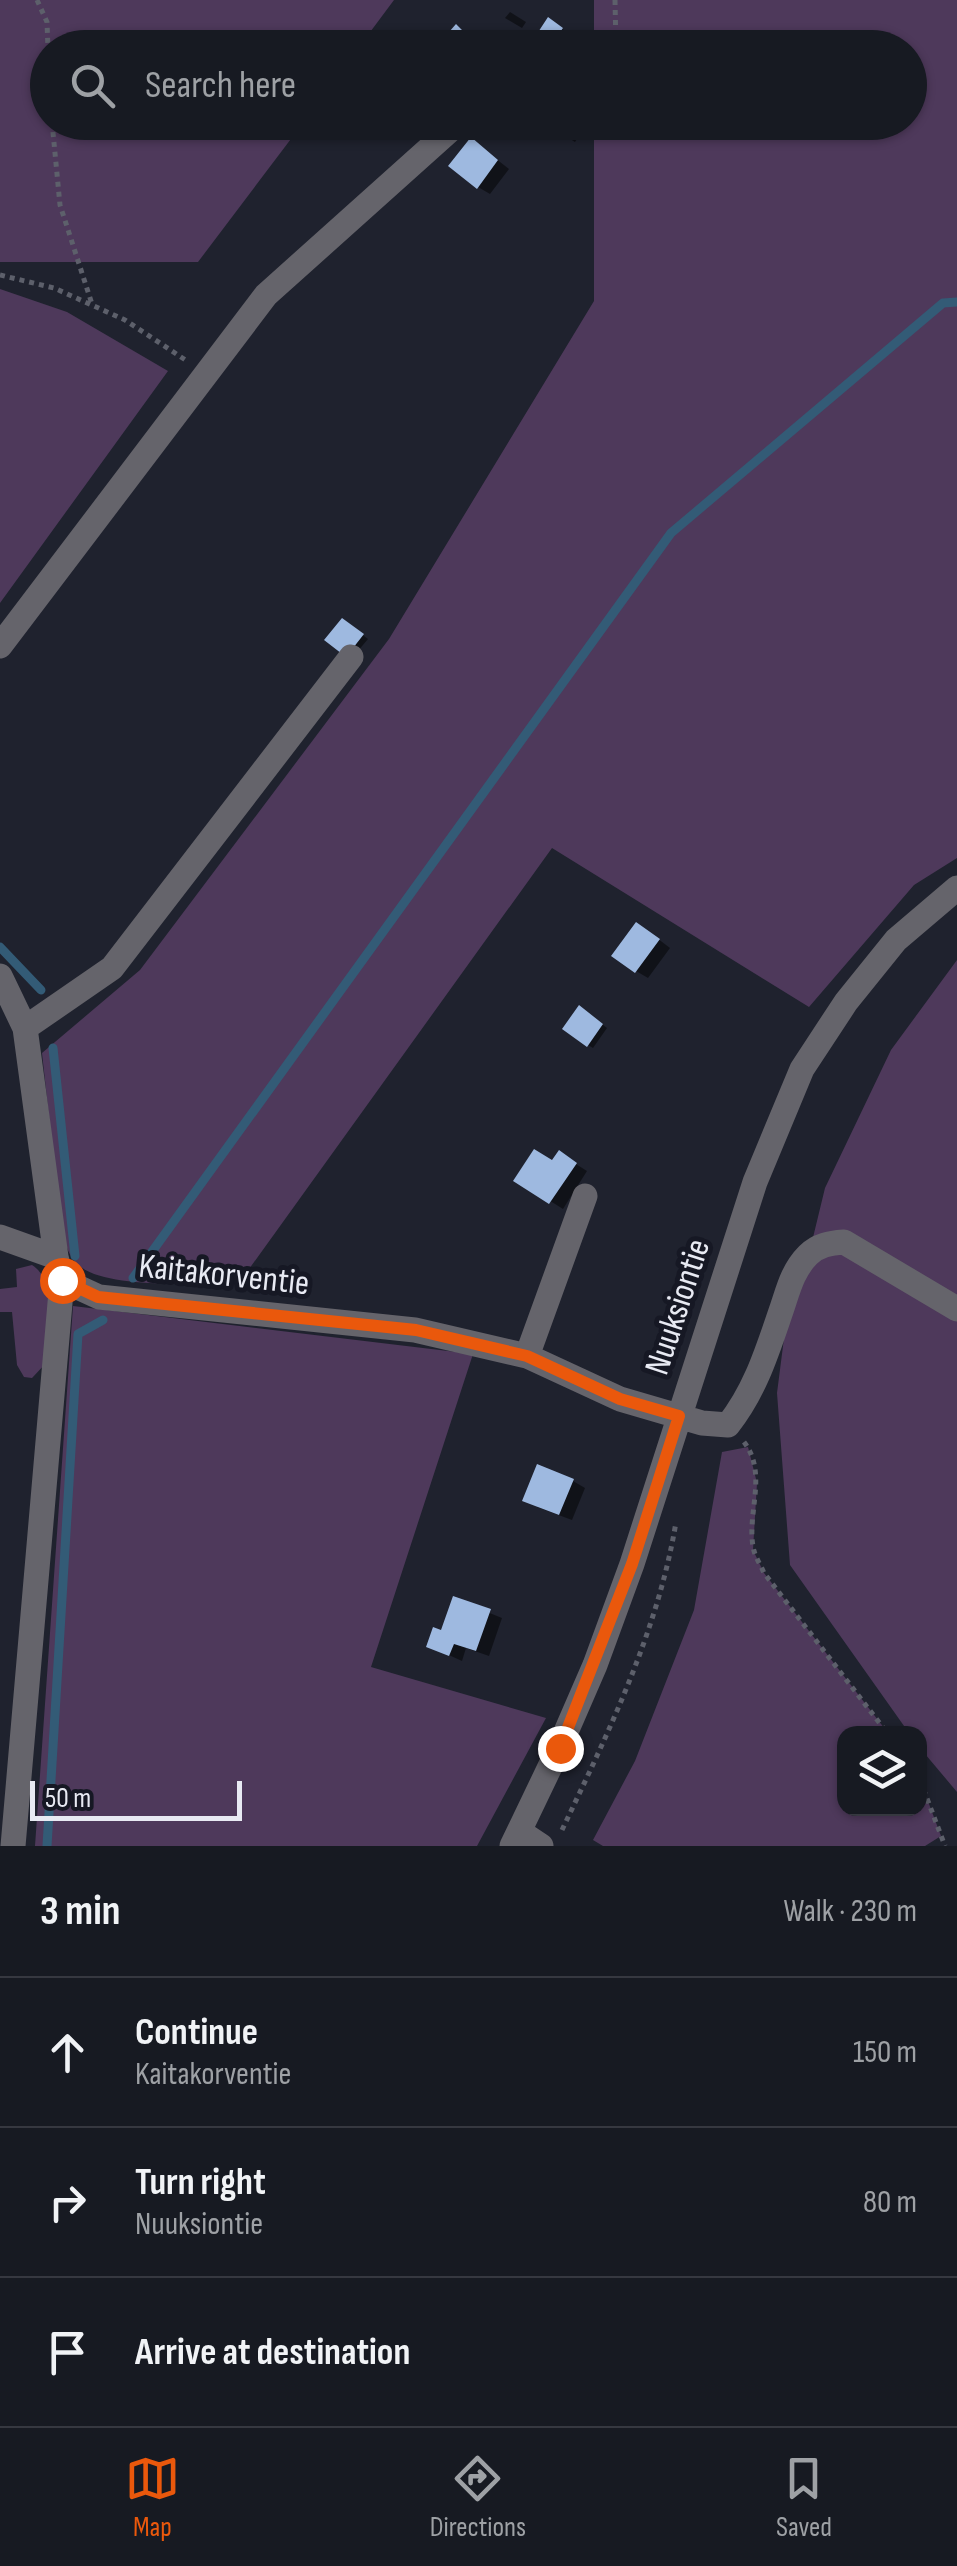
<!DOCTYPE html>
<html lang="en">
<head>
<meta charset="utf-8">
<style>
	body { margin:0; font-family:"Sofia Sans Condensed",sans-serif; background:#20232a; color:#f1f3f6 }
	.controls { position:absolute; right:30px; bottom:30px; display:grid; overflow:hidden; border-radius:20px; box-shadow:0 2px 8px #0004 }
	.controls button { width:90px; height:90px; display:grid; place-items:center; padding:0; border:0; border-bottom:2px solid #363840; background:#171a22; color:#f1f3f6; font:50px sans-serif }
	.scale { position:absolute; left:30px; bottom:25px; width:212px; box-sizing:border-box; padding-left:10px; border:5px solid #e8eaf3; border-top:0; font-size:28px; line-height:35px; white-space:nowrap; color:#e8eaf3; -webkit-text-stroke:8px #161824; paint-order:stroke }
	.stop { position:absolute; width:30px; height:30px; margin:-22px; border:8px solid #ea580c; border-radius:50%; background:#fff }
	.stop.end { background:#ea580c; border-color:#fff; box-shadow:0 2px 10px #0008 }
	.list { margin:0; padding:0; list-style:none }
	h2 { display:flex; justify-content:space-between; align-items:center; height:130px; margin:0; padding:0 40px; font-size:42px }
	h2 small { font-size:32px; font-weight:400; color:#9ea1a5 }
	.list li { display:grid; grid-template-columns:65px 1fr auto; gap:30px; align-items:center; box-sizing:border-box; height:150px; padding:0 40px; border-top:2px solid #363840 }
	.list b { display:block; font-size:38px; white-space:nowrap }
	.list p { margin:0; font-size:32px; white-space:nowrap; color:#9ea1a5 }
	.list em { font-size:32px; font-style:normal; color:#9ea1a5 }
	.icon { flex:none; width:55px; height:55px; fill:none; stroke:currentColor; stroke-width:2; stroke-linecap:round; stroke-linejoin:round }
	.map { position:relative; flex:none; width:957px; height:1846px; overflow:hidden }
	.search { position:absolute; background:#171a22; box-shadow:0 2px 8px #0004; left:30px; right:30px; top:30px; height:110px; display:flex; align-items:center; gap:25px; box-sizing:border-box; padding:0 35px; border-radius:55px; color:#9ea1a5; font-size:38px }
	.sheet { height:580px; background:#171a22 }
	nav { display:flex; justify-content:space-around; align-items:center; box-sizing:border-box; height:140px; border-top:2px solid #363840; background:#171a22; font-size:28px; color:#9ea1a5 }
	nav a { display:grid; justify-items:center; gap:5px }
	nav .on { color:#ea580c }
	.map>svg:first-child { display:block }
</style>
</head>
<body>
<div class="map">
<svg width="957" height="1846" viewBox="0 0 957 1846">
	<rect width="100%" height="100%" fill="#1f222e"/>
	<path fill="#4e395b" d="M0 0H394L359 47 48 48V122L303 123 198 262H0Z
		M594 0H957V858L914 885 809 1007 552 848 239 1283C202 1283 109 1289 81 1267 67 1257 65 1241 61 1225L42 1053 140 970 389 639 594 301V123L910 122V48L594 47Z
		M0 289 67 312 168 371 0 603Z
		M957 960V1792L920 1748V1734L909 1733 790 1565 777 1393 792 1276 809 1254 825 1188 891 1050Z
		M32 1265C59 1282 48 1334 47 1362L32 1378 24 1377 17 1365 12 1312H0V1289L17 1287 16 1269Z
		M73 1306 473 1354 371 1667 546 1718 477 1846H35Z
		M748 1447 757 1483 753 1550 764 1573 888 1733 844 1734V1809H920V1780L941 1836 925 1846H603L593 1840 635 1761 694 1610 722 1452Z"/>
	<path fill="#0007" d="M510 12 526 22 522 28 505 18Z
		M549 21 567 32 556 48H541Z
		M457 28 469 35 481 47 439 48Z
		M565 128 578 137 575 142 561 133Z
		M472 140 509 169 490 194 478 187Z
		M348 624 368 639 352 658Z
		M649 932 670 948 648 978 636 971Z
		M585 1011 607 1028 593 1048 588 1045Z
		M571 1161 587 1171 563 1209 517 1180 553 1163Z
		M573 1481 585 1488 572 1520 537 1507Z
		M455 1599 502 1618 489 1656 466 1648 462 1661 429 1646 442 1634Z"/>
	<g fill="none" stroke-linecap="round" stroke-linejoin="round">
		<path stroke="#335b76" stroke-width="9" d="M0 947 41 990
			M53 1048 75 1256
			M133 1278 671 533 943 303 957 302
			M47 1846 78 1334 103 1320"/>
	</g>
	<path fill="#9eb9e0" d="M548 17 563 28 549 48H537L531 43Z
		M456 24 471 39 462 48H435Z
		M471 137 498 160 477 189 448 166Z
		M342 618 364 634 346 657 324 640Z
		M636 922 660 939 635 973 611 956Z
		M579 1005 603 1024 587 1047 562 1029Z
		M534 1149 552 1160 559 1150 577 1163 549 1204 513 1181Z
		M537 1464 574 1479 559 1515 522 1501Z
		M453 1596 491 1609 476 1651 454 1644 449 1656 426 1647 433 1627 441 1630Z"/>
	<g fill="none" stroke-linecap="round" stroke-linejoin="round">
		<path stroke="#5d606b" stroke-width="5" stroke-dasharray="5 5" stroke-linecap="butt" d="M37 0 47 22 48 49
			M615 0 616 48
			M52 122 60 205 92 304
			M0 275 54 288 125 320 187 361
			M744 1442C769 1475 745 1515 754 1551 756 1558 761 1566 764 1573L888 1734
			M920 1780 945 1846
			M562 1830C609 1731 658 1631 676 1522"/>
		<path stroke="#65646b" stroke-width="25" d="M0 646 266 295 459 122
			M0 976 25 1028 56 1257 62 1280 99 1297 415 1330 527 1356 620 1399 702 1423 728 1425C755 1391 767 1352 781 1311 788 1291 792 1271 808 1255 818 1245 830 1243 844 1242L957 1309
			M25 1028 112 968 351 657
			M0 1237 56 1257
			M527 1356 585 1196
			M520 1832 541 1846
			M13 1846 62 1280
			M512 1846 559 1748 595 1665 632 1564 755 1182 802 1069 846 1002 896 940 957 888"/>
	</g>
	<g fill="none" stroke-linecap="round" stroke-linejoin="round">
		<path stroke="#ea580c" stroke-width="12" d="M62 1280 98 1297 416 1330 527 1356 620 1399 679 1416 632 1564 560 1748"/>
	</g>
	<g text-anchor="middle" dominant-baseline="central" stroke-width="10" stroke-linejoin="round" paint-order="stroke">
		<g font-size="35" fill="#e8eaf3" stroke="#161824">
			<text transform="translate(224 1275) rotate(6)">Kaitakorventie</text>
			<text transform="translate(678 1307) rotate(-72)">Nuuksiontie</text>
		</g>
	</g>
</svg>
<div class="controls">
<button><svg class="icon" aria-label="layers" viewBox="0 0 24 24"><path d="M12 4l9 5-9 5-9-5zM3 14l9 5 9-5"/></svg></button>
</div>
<div class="scale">50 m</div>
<div class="stop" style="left:62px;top:1280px"></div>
<div class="stop end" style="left:560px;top:1748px"></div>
<div class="search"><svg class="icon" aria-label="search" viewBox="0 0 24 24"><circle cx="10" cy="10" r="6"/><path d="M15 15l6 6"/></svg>Search here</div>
</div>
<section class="sheet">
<h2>3 min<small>Walk · 230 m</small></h2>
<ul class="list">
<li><svg class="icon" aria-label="ahead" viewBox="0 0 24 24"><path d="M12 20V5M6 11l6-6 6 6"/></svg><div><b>Continue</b><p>Kaitakorventie</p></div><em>150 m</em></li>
<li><svg class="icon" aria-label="right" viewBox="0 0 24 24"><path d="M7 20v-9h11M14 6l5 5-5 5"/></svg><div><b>Turn right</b><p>Nuuksiontie</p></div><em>80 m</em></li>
<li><svg class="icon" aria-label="arrive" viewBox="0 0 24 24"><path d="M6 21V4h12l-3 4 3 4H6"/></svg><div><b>Arrive at destination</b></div></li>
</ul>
</section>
<nav>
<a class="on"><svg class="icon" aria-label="map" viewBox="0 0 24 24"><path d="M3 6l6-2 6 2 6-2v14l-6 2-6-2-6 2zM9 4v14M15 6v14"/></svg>Map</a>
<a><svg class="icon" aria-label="directions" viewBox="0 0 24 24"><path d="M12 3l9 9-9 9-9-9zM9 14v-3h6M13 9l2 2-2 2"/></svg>Directions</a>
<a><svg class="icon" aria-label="saved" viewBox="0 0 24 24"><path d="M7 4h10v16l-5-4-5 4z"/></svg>Saved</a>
</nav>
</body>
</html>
